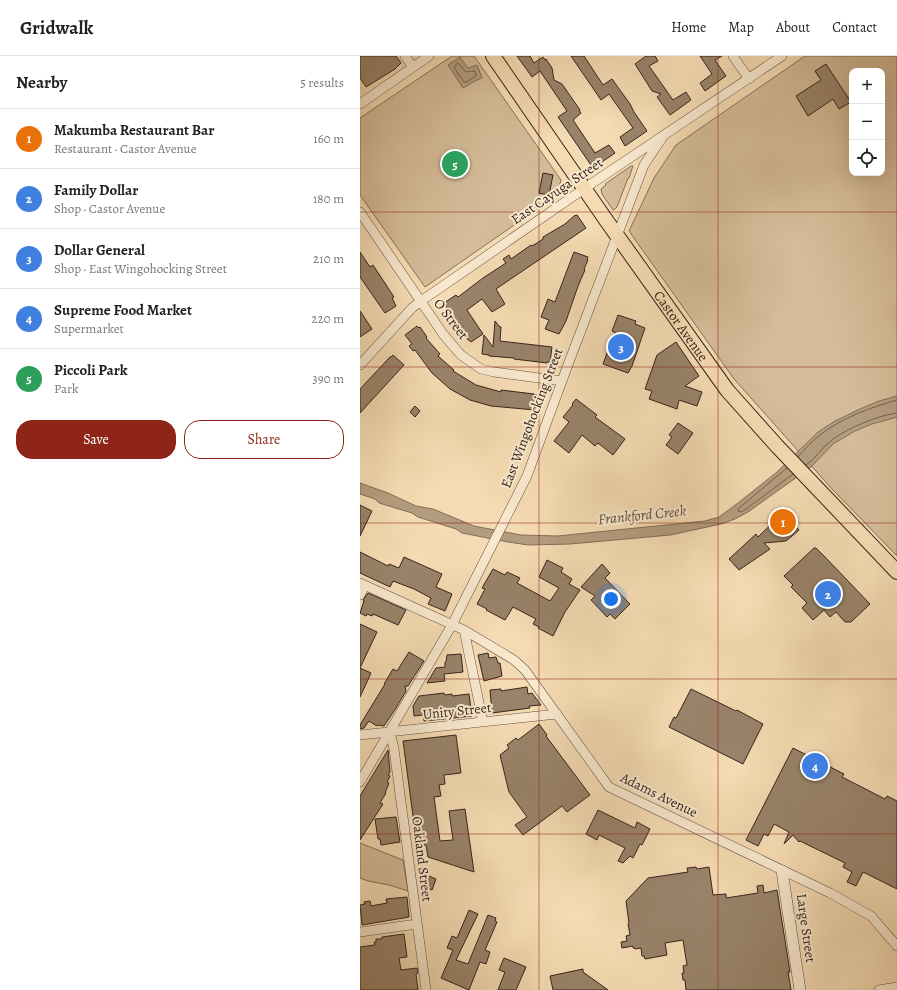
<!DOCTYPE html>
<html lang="en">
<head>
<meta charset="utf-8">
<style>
	body { margin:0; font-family:Alegreya,serif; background:#f2f2f2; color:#222 }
	.controls { position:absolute; right:12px; top:12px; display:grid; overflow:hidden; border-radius:8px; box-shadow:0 4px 16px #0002 }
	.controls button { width:36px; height:36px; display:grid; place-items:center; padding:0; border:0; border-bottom:1px solid #e0e0e0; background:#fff; color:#222; font:20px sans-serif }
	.you { position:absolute; left:251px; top:543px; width:14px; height:14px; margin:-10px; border:3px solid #fff; border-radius:50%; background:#1a73e8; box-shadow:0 0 0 6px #1a73e833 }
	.badge { display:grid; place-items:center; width:26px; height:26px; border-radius:50%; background:#8f2418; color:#fff; font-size:13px; font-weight:700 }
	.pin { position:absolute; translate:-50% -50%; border:2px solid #fff; box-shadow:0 1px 4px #0006 }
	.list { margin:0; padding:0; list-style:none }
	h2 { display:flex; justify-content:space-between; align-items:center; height:52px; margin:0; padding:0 16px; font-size:17px }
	h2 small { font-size:13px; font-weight:400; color:#767676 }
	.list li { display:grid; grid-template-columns:26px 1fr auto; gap:12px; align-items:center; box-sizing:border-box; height:60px; padding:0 16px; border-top:1px solid #e0e0e0 }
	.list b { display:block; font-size:15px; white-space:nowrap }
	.list p { margin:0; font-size:13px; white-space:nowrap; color:#767676 }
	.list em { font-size:13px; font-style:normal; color:#767676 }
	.actions { display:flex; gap:8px; padding:12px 16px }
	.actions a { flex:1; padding:9px 0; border:1px solid #8f2418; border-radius:16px; text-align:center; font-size:14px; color:#8f2418 }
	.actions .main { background:#8f2418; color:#fff }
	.icon { flex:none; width:22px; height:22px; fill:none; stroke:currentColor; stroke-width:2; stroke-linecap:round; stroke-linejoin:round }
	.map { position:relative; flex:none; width:537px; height:934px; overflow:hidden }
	header { display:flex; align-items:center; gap:24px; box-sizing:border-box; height:56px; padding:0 20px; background:#fff; border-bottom:1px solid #e0e0e0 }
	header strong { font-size:19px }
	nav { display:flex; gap:22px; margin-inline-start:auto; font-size:14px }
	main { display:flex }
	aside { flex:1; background:#fff }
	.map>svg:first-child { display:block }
</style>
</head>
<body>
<header>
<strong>Gridwalk</strong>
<nav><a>Home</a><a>Map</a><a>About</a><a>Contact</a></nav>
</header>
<main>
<aside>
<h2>Nearby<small>5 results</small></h2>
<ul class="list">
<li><span class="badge" style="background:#e8710a">1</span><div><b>Makumba Restaurant Bar</b><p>Restaurant · Castor Avenue</p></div><em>160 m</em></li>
<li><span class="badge" style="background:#3f7fe0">2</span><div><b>Family Dollar</b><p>Shop · Castor Avenue</p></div><em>180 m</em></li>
<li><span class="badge" style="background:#3f7fe0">3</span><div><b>Dollar General</b><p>Shop · East Wingohocking Street</p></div><em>210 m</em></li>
<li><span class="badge" style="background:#3f7fe0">4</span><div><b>Supreme Food Market</b><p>Supermarket</p></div><em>220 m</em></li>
<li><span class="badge" style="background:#2e9e5b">5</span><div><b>Piccoli Park</b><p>Park</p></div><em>390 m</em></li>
</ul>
<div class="actions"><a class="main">Save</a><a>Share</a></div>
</aside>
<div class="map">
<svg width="537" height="934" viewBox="0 0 537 934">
	<rect width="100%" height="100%" fill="#f5dbb3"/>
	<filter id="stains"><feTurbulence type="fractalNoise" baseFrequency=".005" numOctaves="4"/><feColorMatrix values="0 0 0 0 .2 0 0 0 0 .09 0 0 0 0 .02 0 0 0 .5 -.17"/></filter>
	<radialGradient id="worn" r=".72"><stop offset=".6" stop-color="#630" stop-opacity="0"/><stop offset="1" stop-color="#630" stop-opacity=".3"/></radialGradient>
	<path fill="#d5bc99" stroke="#86705a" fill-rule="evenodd" d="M92 0H114L201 124 196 140 65 231 0 139V62Z
		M445 0H537V500L472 433 374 323 269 175 294 122 316 89ZM492 15H522V117H492Z
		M271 110H273L269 122H268L257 151 255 153 253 154 242 138 241 133 246 129 245 128Z
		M0 787 43 804 48 835 29 829 8 825 0 822Z"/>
	<path fill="#b49d7f" stroke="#826d57" d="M100 1 108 12 117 9 122 22 115 25 103 32 88 9Z
		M537 340V361L512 368 495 375 473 388 451 411 388 456 375 463 361 468 310 479 210 488 168 489 148 486 102 477 96 473 58 461 52 457 19 447 15 443 0 438V427L28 437 56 450 73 453 114 470 161 479 198 480 345 465 359 461 378 447 417 416 458 376 475 365 500 353 519 345Z"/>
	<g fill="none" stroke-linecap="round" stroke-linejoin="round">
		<path stroke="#75604d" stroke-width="1" d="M98 7 106 16 115 15 116 20 106 26H104L94 12 95 10Z
			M438 401C445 393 452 385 460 379 481 362 512 351 537 344
			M446 409C456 403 461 392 471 385 485 373 519 359 537 357
			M427 412 379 452 378 455 381 456 386 453 433 418"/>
	</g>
	<path fill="#99836a" stroke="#36241b" d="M0 0H36L41 7 35 13 6 31 0 22Z
		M157 0H170L174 7 183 1 185 4 186 3 192 12 194 24 202 28 220 54H219L221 57 213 64 235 97 249 89 255 97 233 112 198 61 207 55 180 15 172 21Z
		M211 0H224L243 29 252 23 270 48 274 56 287 75 265 90 260 81 273 72 249 38 241 44Z
		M286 0H295L298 5 289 10 313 44 326 36 331 44 310 59 297 41 301 38 292 35 275 8Z
		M340 0H362L355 4 366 20 345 35 340 27 352 18Z
		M466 8 491 46 479 53 473 43 448 60 436 40 461 24 455 15Z
		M183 117 193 119 189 139 179 137Z
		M217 159 226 172 136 233 145 248 132 256 122 243 107 254 123 278 111 286 109 284H108L101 275 102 274 87 254 88 253 84 247 96 239 98 241 123 222 146 207 143 203 149 199 151 203 171 189 172 190 177 187 183 183V181L205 168 214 160Z
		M0 196 10 211 13 209 34 241 32 242 36 250 25 257 0 221Z
		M214 196 228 201 227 204H228L224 213 225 214 221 223 217 233 206 265 199 278 185 273 189 264 181 261 188 243 195 246Z
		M0 255 12 273 0 281Z
		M258 259 276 265 275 268 285 272 272 310 268 317 243 308 255 276 252 275Z
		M135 265 140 271H141L140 285 192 291 190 306H187V307L154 303V302L129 300V299L122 298 124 279 133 291Z
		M57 270 59 272 60 271 67 281 66 282 80 298 78 300 94 314 93 315 116 329 141 336V334L174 338V339H177L175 354 131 350 110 344 90 333 72 317 55 294 53 295 49 290 52 288 45 279Z
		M316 286 339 320 325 330 342 336 337 350 319 344 317 353 289 343 292 335 285 333 297 299Z
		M33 299 44 309 0 357V333L30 301H31Z
		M216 343 237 359 235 361 265 383 253 399 238 387 235 390 222 379 209 397 194 385 209 366 203 361 213 349 212 348Z
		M55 350 60 355 55 361 50 356Z
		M318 367 333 377 318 398 306 389 312 381 309 379Z
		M0 449 12 455 0 480Z
		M423 457 439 474 426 485 404 487 410 493 379 514 369 503 396 478 398 481Z
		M454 492H456L465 501 510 548 491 566H485L476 556 470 561 464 554 453 564 442 552 447 547 431 531 433 529 424 520Z
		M0 496 28 510 29 508 39 512 44 501 82 518 76 531 92 538 85 555 68 548 71 542 54 533 33 525 30 531 0 517Z
		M187 504 203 512 201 516 212 523 209 528 220 534 205 556 193 580 178 572 179 571 173 568 176 563 153 551 145 564 126 554 127 553 117 548 125 533 122 532 133 513 145 519 147 516 160 522 157 527 190 545 199 532 179 521Z
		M242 508 250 517 245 522 270 548 255 563 250 558 247 561 231 544 235 540 221 531Z
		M8 537 46 554 38 569 13 558 12 560 7 558 6 560 0 557 4 545 3 544Z
		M0 568 17 576 0 612 11 617 0 641Z
		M49 596 64 605 48 630H45L46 635 36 652 24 670 18 669 17 670 9 665 4 672 0 673V669L25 628H24L33 613 37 615Z
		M128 597 129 602 136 601 138 607H140L142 620 124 625 118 599Z
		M101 598 103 616 84 618 85 625 67 627 76 612 85 611V606H86L87 599Z
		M167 631 168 638 172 637 181 649 169 650 170 652 132 657 130 634 141 633V635Z
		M331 633 376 655 377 654 403 668 383 708 309 671 314 661 316 662Z
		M84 637 85 639 92 638V640L109 638 112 660 64 665 63 659 54 660 53 650 59 640Z
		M179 668 187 679 186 680 230 739 207 756 202 750 163 779 155 769 167 761 149 736 140 699 149 692 147 689 156 682 158 684Z
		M96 679 101 717 84 719 85 728 79 729 81 740 74 741 80 785 93 784 89 755 105 753 114 816 68 801 66 789 57 790 43 685Z
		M433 692 484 718 482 721 525 743 527 740 537 745V833L503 816 496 830 487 826 492 816 483 811 485 807 440 785 439 786 433 779 424 788 429 776 414 768 408 780 404 778 398 790 386 784Z
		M28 694 30 716 28 719 30 720 27 726 29 727 25 737H26L20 747 23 748 0 784V740Z
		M238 754 275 772 277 766 290 773 282 789 280 788 273 802 270 800 263 807 258 805 265 792 239 779 237 784 226 778Z
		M36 761 40 786 21 789 20 783H18L15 763Z
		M336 811 337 813 349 811 353 839 366 838V842L398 837 397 830 403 829 404 837 417 834 430 916H428L431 934H326L325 924H323L322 917H324L323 910 327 909 323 884 305 887 307 899 285 903 284 900H282L281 892 275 893V892H273V890L262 892 261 886 267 885 266 880 270 879 268 868 269 867 266 845 288 822 328 816 327 812Z
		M69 820 76 823 72 834 65 831Z
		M47 841 49 861 2 869 0 849 5 848 4 846 10 845 11 850 27 847 26 843Z
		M109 854 118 858 96 904 108 908 128 859 136 862 135 865 137 866 125 894 130 896 126 908 120 906 109 934 81 922 93 894 87 892 92 880 97 882Z
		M44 878 47 901 39 902 41 914 57 912 58 917 56 918 58 934H0V891L15 889 14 886H16V883H22V881Z
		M144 902 166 911 156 934H138L145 916 139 914Z
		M223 913V916L248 934H193L190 920Z"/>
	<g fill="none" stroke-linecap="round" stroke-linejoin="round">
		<defs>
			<path id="minor" d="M45 0 53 11
				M373 0 389 23
				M0 48 69 0
				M0 156 83 278 101 299 121 313 134 316 202 325
				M0 309 52 252 61 245 234 126 422 0
				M0 527 104 574 154 604 165 614 249 731 470 837 511 860 537 890
				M0 539 5 529
				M104 574 123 666
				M30 676 34 693 66 934
				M0 679 197 658
				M0 726 92 569 167 420 209 306 284 109 302 82
				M0 876 57 868
				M519 934 537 931"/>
			<path id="tertiary" d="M422 815 440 934"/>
			<g id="primary">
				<path id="s1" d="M133 0 246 164 367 334 417 390 537 516"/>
			</g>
		</defs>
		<use href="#minor" stroke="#665241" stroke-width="10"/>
		<use href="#tertiary" stroke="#665241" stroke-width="12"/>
		<use href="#primary" stroke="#36241b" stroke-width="16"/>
		<use href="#minor" stroke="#f8e8ce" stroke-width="9"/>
		<use href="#tertiary" stroke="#f8e8ce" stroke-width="11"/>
		<use href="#primary" stroke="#f5dbb3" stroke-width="14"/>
	</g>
	<path fill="none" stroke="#8f2418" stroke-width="1" stroke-opacity="0.55" d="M179 0V934M358 0V934M0 156H537M0 311H537M0 467H537M0 623H537M0 778H537"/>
	<g text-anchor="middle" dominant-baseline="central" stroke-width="4" stroke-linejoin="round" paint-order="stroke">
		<g font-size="14" fill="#36241b" stroke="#f8e8ce">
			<text transform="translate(197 135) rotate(-34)">East Cayuga Street</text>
			<text transform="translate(91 263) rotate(53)">O Street</text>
			<text stroke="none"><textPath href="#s1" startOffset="329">Castor Avenue</textPath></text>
			<text transform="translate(172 362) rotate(-69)">East Wingohocking Street</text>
			<text transform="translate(97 655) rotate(-6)">Unity Street</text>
			<text transform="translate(299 739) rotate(26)">Adams Avenue</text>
			<text transform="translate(62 803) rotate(83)">Oakland Street</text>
			<text transform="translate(446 872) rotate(82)">Large Street</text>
		</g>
		<g font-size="15" font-style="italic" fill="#624e3e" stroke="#f8e8ce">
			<text transform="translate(282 459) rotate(-6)">Frankford Creek</text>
		</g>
	</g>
	<rect width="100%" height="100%" filter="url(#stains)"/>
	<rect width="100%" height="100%" fill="url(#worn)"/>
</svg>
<div class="controls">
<button>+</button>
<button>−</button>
<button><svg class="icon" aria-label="locate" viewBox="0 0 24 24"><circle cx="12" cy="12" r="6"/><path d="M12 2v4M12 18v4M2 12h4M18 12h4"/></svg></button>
</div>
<div class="you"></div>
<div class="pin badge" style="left:423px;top:466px;background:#e8710a">1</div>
<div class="pin badge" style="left:468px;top:538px;background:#3f7fe0">2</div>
<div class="pin badge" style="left:261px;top:291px;background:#3f7fe0">3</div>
<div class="pin badge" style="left:455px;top:710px;background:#3f7fe0">4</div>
<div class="pin badge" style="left:95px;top:108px;background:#2e9e5b">5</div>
</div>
</main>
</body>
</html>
